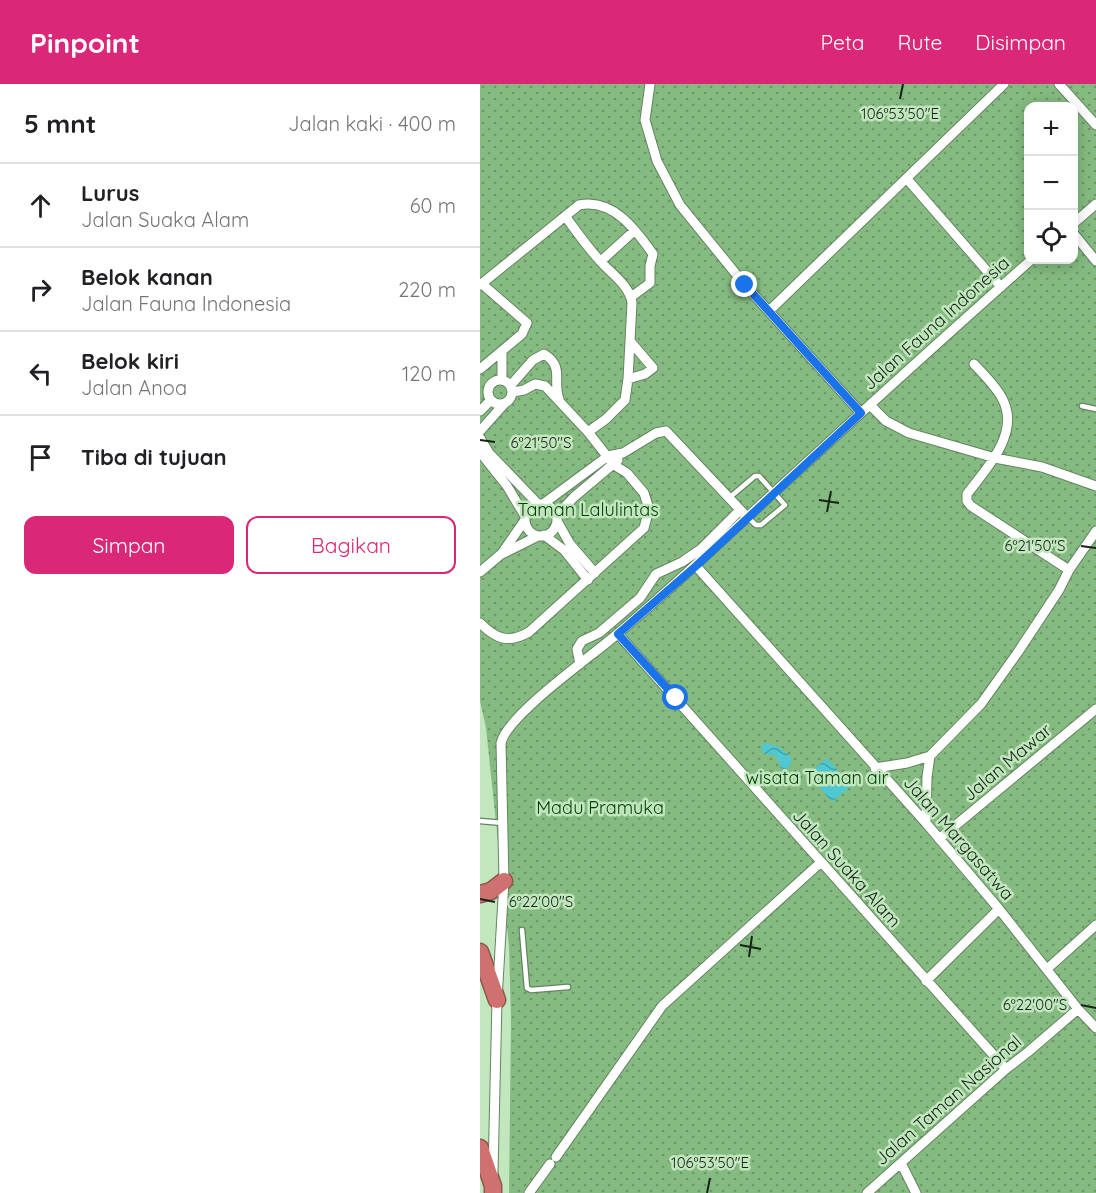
<!DOCTYPE html>
<html lang="id">
<head>
<meta charset="utf-8">
<style>
	body { margin:0; font-family:Quicksand,sans-serif; background:#f6f6f6; color:#202124 }
	.controls { position:absolute; right:18px; top:18px; display:grid; overflow:hidden; border-radius:12px; box-shadow:0 3px 15px #0003 }
	.controls button { width:54px; height:54px; display:grid; place-items:center; padding:0; border:0; border-bottom:2px solid #e0e0e0; background:#fff; color:#202124; font:30px sans-serif }
	.stop { position:absolute; width:18px; height:18px; margin:-14px; border:4px solid #1a73e8; border-radius:50%; background:#fff }
	.stop.end { background:#1a73e8; border-color:#fff; box-shadow:0 2px 6px #0008 }
	.list { margin:0; padding:0; list-style:none }
	h2 { display:flex; justify-content:space-between; align-items:center; height:78px; margin:0; padding:0 24px; font-size:26px }
	h2 small { font-size:20px; font-weight:400; color:#757577 }
	.list li { display:grid; grid-template-columns:39px 1fr auto; gap:18px; align-items:center; box-sizing:border-box; height:84px; padding:0 24px; border-top:2px solid #e0e0e0 }
	.list b { display:block; font-size:22px; white-space:nowrap }
	.list p { margin:0; font-size:20px; white-space:nowrap; color:#757577 }
	.list em { font-size:20px; font-style:normal; color:#757577 }
	.actions { display:flex; gap:12px; padding:18px 24px }
	.actions a { flex:1; padding:14px 0; border:2px solid #db2777; border-radius:12px; text-align:center; font-size:21px; color:#db2777 }
	.actions .main { background:#db2777; color:#fff }
	.icon { flex:none; width:33px; height:33px; fill:none; stroke:currentColor; stroke-width:2; stroke-linecap:round; stroke-linejoin:round }
	.map { position:relative; flex:none; width:616px; height:1109px; overflow:hidden }
	header { display:flex; align-items:center; gap:36px; box-sizing:border-box; height:84px; padding:0 30px; background:#db2777; color:#fff }
	header strong { font-size:28px }
	nav { display:flex; gap:33px; margin-inline-start:auto; font-size:21px }
	main { display:flex }
	aside { flex:1; background:#fff }
	.map>svg:first-child { display:block }
</style>
</head>
<body>
<header>
<strong>Pinpoint</strong>
<nav><a>Peta</a><a>Rute</a><a>Disimpan</a></nav>
</header>
<main>
<aside>
<h2>5 mnt<small>Jalan kaki · 400 m</small></h2>
<ul class="list">
<li><svg class="icon" aria-label="ahead" viewBox="0 0 24 24"><path d="M12 20V5M6 11l6-6 6 6"/></svg><div><b>Lurus</b><p>Jalan Suaka Alam</p></div><em>60 m</em></li>
<li><svg class="icon" aria-label="right" viewBox="0 0 24 24"><path d="M7 20v-9h11M14 6l5 5-5 5"/></svg><div><b>Belok kanan</b><p>Jalan Fauna Indonesia</p></div><em>220 m</em></li>
<li><svg class="icon" aria-label="left" viewBox="0 0 24 24"><path d="M17 20v-9H6M10 6l-5 5 5 5"/></svg><div><b>Belok kiri</b><p>Jalan Anoa</p></div><em>120 m</em></li>
<li><svg class="icon" aria-label="arrive" viewBox="0 0 24 24"><path d="M6 21V4h12l-3 4 3 4H6"/></svg><div><b>Tiba di tujuan</b></div></li>
</ul>
<div class="actions"><a class="main">Simpan</a><a>Bagikan</a></div>
</aside>
<div class="map">
<svg width="616" height="1109" viewBox="0 0 616 1109">
	<defs>
		<pattern id="park-dots" width="8" height="8" patternUnits="userSpaceOnUse" patternTransform="scale(1.5)"><rect width="8" height="8" fill="#85bb81"/><path d="M2 2h.1M6 6h.1" fill="none" stroke="#6c9869" stroke-width="1.8" stroke-linecap="round"/></pattern>
		<pattern id="water-waves" width="16" height="10" patternUnits="userSpaceOnUse" patternTransform="scale(1.5)"><rect width="16" height="10" fill="#50c8d2"/><path d="M0 5q4-4 8 0t8 0" fill="none" stroke="#41a2a9"/></pattern>
	</defs>
	<rect width="100%" height="100%" fill="#c2e7bf"/>
	<path fill="url(#park-dots)" fill-rule="evenodd" d="M0 0H616V1109H29L31 935 29 862 6 644 0 617ZM548 22H594V176H548Z"/>
	<path fill="url(#water-waves)" d="M286 659 299 663 311 673V680L306 686 301 684 296 672 283 669 281 661Z
		M347 674 371 702 352 718 328 690Z"/>
	<g fill="none" stroke-linecap="round" stroke-linejoin="round">
		<defs>
			<path id="lane" d="M602 322 616 325
				M249 414 275 392H279L305 421 281 441H276L267 433
				M0 737 23 739
				M42 846 47 904 51 906 88 903"/>
			<path id="street" d="M170 0 165 36 177 77 200 121 265 201 381 329
				M579 0 616 41
				M427 95 521 203
				M85 132C97 148 108 164 121 178 132 190 150 202 152 219L148 295 145 316 126 335 108 348
				M594 139 616 120
				M594 150 616 177
				M121 177 154 147
				M0 201 99 121C133 114 156 146 173 170L170 182V199L151 213
				M289 227 524 0
				M22 268V295
				M494 280C504 291 517 303 523 316 540 350 506 385 487 410V417L491 422 589 486
				M0 285 42 250 47 239 2 200
				M148 295 165 290 173 284 150 257
				M8 308a12 12 0 1 1 24 0a12 12 0 1 1-24 0Z
				M31 301 53 276 64 270C85 283 72 297 79 315
				M390 321 406 337 429 349 515 374 562 383 616 402
				M0 327 11 316
				M0 347 25 319
				M0 354 9 369 58 420
				M0 368 27 402 45 432
				M63 420 128 372 143 369 176 349 186 347 267 433
				M45 436a16 16 0 1 1 32 0a16 16 0 1 1-32 0Z
				M76 432 94 413 138 376
				M77 437 90 460 115 489
				M64 451 84 466 108 496
				M22 469 45 436
				M216 482 446 739 519 825 598 925 616 944
				M0 488 20 471 58 452
				M0 539C16 555 28 560 49 548L164 444 169 425 164 409 147 389 134 381 108 348 65 302 55 300 44 306 33 308
				M138 550 526 985
				M100 580 97 565 102 557 119 549 160 514 176 490 202 478 221 465 260 426
				M395 684 427 679 450 672 501 620 538 568 579 506 589 486 616 447
				M446 739 447 693 450 672
				M459 755 616 625
				M567 885 616 841
				M446 897 519 825
				M76 1073 182 922 340 779
				M421 1079 436 1109
				M13 1089 17 916 24 797 21 659C27 631 112 572 136 551 189 507 238 460 288 414 375 334 463 254 551 176
				M49 1109 70 1080
				M387 1109 526 985 548 968 598 925"/>
			<path id="highway" d="M0 810 11 807 24 797
				M0 868 17 916
				M0 1064 13 1102V1109"/>
		</defs>
		<use href="#lane" stroke="#648561" stroke-width="7"/>
		<use href="#street" stroke="#648561" stroke-width="11"/>
		<use href="#highway" stroke="#8e5750" stroke-width="19"/>
		<use href="#lane" stroke="#fff" stroke-width="4.5"/>
		<use href="#street" stroke="#fff" stroke-width="9"/>
		<use href="#highway" stroke="#cf726f" stroke-width="16"/>
	</g>
	<g fill="none" stroke-linecap="round" stroke-linejoin="round">
		<path stroke="#1a73e8" stroke-width="8" d="M196 614 138 550 216 482 381 329 265 201"/>
	</g>
	<path fill="none" stroke="#162416" stroke-width="2" d="M420 15 423 0M0 356 15 358M339 416 359 419M347 428 351 407M601 462 616 464M0 815 15 818M260 861 281 865M269 873 272 852M601 921 616 924M227 1109 230 1094"/>
	<g text-anchor="middle" dominant-baseline="central" stroke-width="5" stroke-linejoin="round" paint-order="stroke">
		<g font-size="18" fill="#162416" stroke="#c2e7bf">
			<text transform="translate(456 239) rotate(-42)">Jalan Fauna Indonesia</text>
			<text transform="translate(527 678) rotate(-40)">Jalan Mawar</text>
			<text transform="translate(479 754) rotate(49)">Jalan Margasatwa</text>
			<text transform="translate(367 784) rotate(48)">Jalan Suaka Alam</text>
			<text transform="translate(468 1016) rotate(-41)">Jalan Taman Nasional</text>
		</g>
		<g font-size="18" fill="#003f00" stroke="#c2e7bf">
			<text x="108" y="425">Taman Lalulintas</text>
			<text x="337" y="693">wisata Taman air</text>
			<text x="120" y="723">Madu Pramuka</text>
		</g>
	</g>
	<g font-size="15" text-anchor="middle" fill="#162416" stroke="#c2e7bf" stroke-width="5" stroke-linejoin="round" paint-order="stroke">
		<text x="420" y="35">106°53'50"E</text>
		<text x="61" y="364">6°21'50"S</text>
		<text x="555" y="467">6°21'50"S</text>
		<text x="61" y="823">6°22'00"S</text>
		<text x="555" y="926">6°22'00"S</text>
		<text x="230" y="1084">106°53'50"E</text>
	</g>
</svg>
<div class="controls">
<button>+</button>
<button>−</button>
<button><svg class="icon" aria-label="locate" viewBox="0 0 24 24"><circle cx="12" cy="12" r="6"/><path d="M12 2v4M12 18v4M2 12h4M18 12h4"/></svg></button>
</div>
<div class="stop" style="left:196px;top:614px"></div>
<div class="stop end" style="left:265px;top:201px"></div>
</div>
</main>
</body>
</html>
